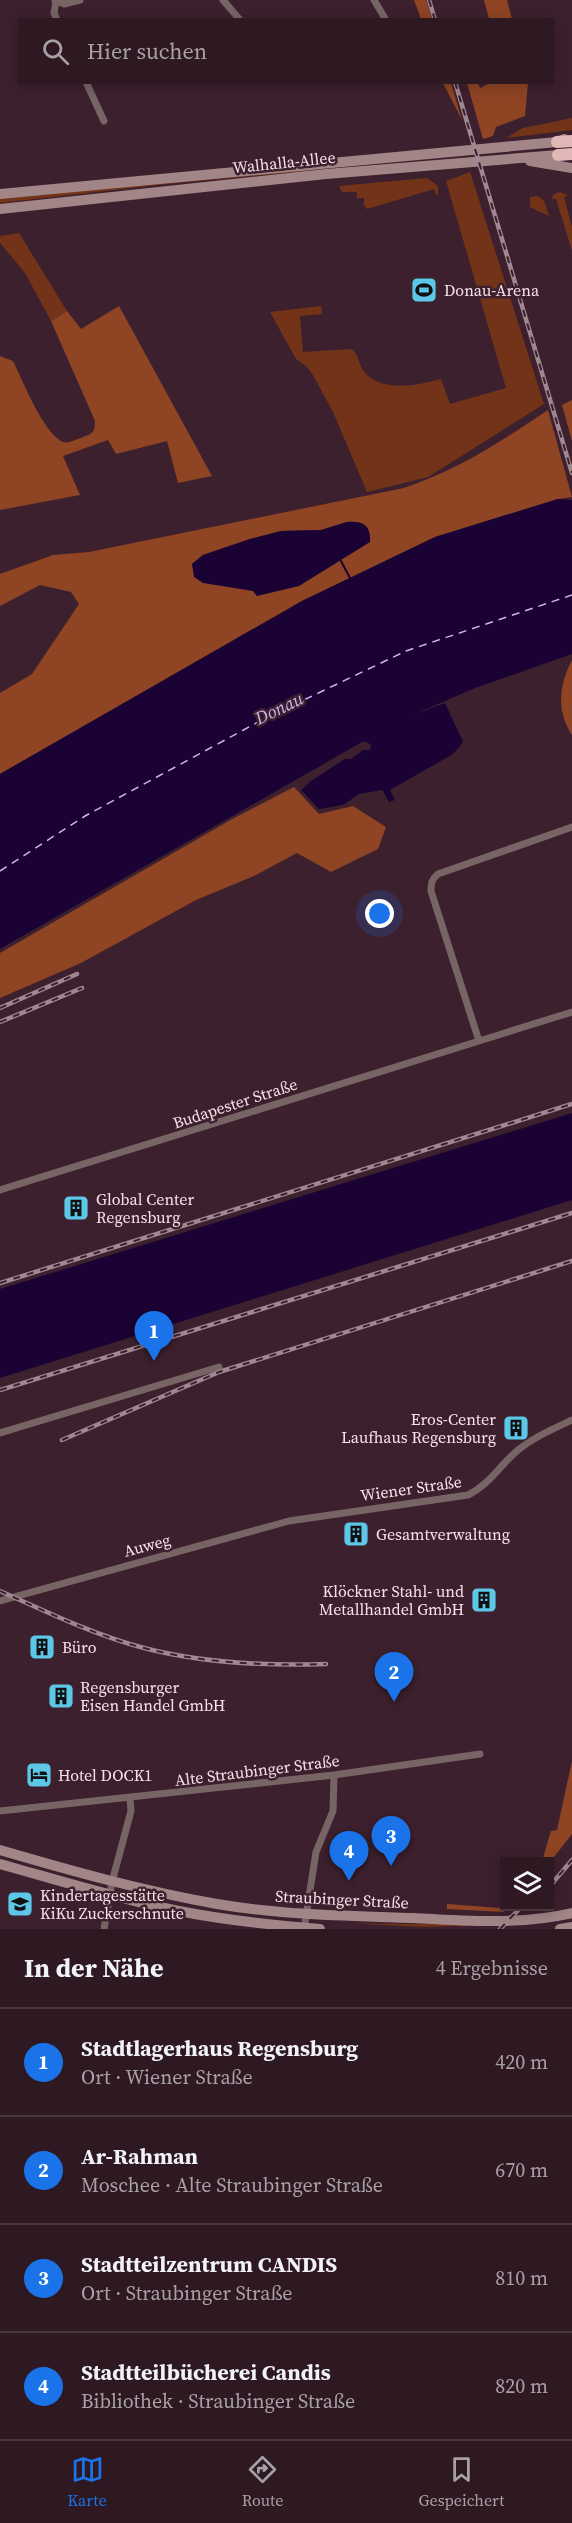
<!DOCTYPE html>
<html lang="de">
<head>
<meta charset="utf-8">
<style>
	body { margin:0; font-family:"Source Serif 4",serif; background:#36212a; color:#f1f3f6 }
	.controls { position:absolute; right:18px; bottom:18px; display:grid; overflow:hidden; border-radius:0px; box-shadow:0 3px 15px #0003 }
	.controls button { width:54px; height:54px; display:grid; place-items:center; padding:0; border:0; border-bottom:2px solid #493740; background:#2e1822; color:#f1f3f6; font:30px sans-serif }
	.you { position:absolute; left:380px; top:914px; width:21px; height:21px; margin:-15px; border:4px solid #fff; border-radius:50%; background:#1a73e8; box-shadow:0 0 0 9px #1a73e833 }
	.badge { display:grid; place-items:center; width:39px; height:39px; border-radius:50%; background:#1a73e8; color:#fff; font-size:20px; font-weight:700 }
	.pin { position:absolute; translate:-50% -50px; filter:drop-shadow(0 2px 3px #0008) }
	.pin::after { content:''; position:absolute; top:32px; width:21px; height:18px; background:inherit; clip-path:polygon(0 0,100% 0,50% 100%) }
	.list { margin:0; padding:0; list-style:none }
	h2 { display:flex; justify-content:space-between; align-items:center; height:78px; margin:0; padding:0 24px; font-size:26px }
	h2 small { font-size:20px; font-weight:400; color:#a7a0a5 }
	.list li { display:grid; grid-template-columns:39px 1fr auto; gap:18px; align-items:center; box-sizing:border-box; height:108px; padding:0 24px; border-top:2px solid #493740 }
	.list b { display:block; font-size:22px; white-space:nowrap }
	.list p { margin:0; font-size:20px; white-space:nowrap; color:#a7a0a5 }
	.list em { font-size:20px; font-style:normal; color:#a7a0a5 }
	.icon { flex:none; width:33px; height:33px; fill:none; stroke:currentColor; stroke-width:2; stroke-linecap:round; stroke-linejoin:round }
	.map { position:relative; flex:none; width:572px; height:1929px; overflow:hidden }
	.search { position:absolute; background:#2e1822; box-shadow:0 3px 15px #0003; left:18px; right:18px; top:18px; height:66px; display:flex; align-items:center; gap:15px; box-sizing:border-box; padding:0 21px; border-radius:0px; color:#a7a0a5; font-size:22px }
	.sheet { height:510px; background:#2e1822 }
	nav { display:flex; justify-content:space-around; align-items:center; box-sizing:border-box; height:84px; border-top:2px solid #493740; background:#2e1822; font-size:16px; color:#a7a0a5 }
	nav a { display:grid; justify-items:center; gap:3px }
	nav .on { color:#1a73e8 }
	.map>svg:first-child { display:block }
</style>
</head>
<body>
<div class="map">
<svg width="572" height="1929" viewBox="0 0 572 1929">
	<rect width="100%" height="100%" fill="#3d202d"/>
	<path fill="#733318" d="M572 118V130L506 138 523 128Z
		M309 168V171L167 184 0 203V197Z
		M470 172 544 404 428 477 367 492 333 412 313 375 306 366 296 359 270 312 321 306 322 314 300 316 303 352 352 349C359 355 359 366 365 373 383 393 420 385 441 379L450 404 506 388 446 181Z
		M427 178 438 186V194L436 195 434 189 367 209 364 205V198H357V192H342L339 186Z
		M559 192 568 195 564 197 572 227V251L556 199H552L553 195Z
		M538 196 544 201 549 216 530 207V197Z
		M19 233 67 311 51 321 25 273 0 243V236Z
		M327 1922C381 1925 436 1923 490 1925L424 1927Z"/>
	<path fill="#8f4424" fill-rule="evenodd" d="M414 0H426L432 19H421Z
		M484 0H507L512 19H489Z
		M443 83H451L462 120Z
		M467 83H478L480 88 490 83H528L525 116 496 127 493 136 483 139Z
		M119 306 212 476 178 483 167 441 116 454 108 440 63 456 80 495 0 510V356L13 361C23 381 42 430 61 441 67 445 77 439 83 437 93 434 95 431 95 421L51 321 67 311 81 329Z
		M572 400V441L562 405Z
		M548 410 572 497 558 499 435 537 302 601 0 774V693L32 674 79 604 71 592 40 585 0 606V574L53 555 89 552 404 488C460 469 500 442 548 410ZM347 522 257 596 253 591 192 564 203 555 250 539 281 531 321 530Z
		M572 660V735C556 711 559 685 572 660Z
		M294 787 319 814 353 806 386 827 378 849 331 872 297 853 254 876 196 900 81 963 0 998V953L234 818Z
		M572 1761V1834L550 1862 542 1861 551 1831 557 1830Z
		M504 1895V1906L508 1907 503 1912 447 1909V1904L500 1908Z"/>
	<path fill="#1a0334" d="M558 499 572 500V654L475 688 415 714 445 703 463 742 453 754 390 790 395 800 389 802 382 790 359 794 343 805 319 809 301 790 311 781 345 759H351L363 750H370L371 745 367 742H362L0 949V774L302 601 435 537Z
		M347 522C363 521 371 525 370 542L299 586 257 596 253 591 203 583 194 577 192 564 203 555 250 539 281 531 321 530Z
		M572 1113V1200L0 1378V1289Z"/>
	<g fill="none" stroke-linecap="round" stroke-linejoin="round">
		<path stroke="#1a0334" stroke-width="2" d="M341 561 350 578"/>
		<path stroke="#c9b6f1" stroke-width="1.5" stroke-dasharray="8 6" stroke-linecap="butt" d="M0 871 85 816 260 721 406 651 572 595"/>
		<path stroke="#776566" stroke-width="7" d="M55 0 64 4 80 0
			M223 0 240 20
			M374 0 386 20
			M56 1 54 13 57 20
			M86 82 104 121
			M479 1041 572 1012
			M0 1190 479 1041 431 891C431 883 432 879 438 874L572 827
			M0 1433 219 1367
			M0 1601 289 1521 468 1495C489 1485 500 1465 518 1450 534 1437 553 1429 572 1420
			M0 1811 334 1775 480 1754
			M104 1929 112 1882 131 1811 130 1799
			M304 1929 316 1852 333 1811 334 1775"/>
		<path stroke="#a28687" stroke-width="10" d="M530 161 572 168
			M0 194 557 142 564 139
			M0 209 326 174 558 155
			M0 1850C72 1871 143 1891 217 1904 282 1915 348 1916 413 1918 466 1921 520 1925 572 1913
			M0 1864C58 1880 115 1898 174 1910 222 1920 271 1925 320 1929
			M560 1929 572 1927"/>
		<path stroke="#e1b7b8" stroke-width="12" d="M557 142 572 141
			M558 155 572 154"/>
		<defs>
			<path id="rail" d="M429 0 435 20
				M455 82 572 473
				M0 1008 77 974
				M0 1022 82 988
				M0 1283 572 1104
				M0 1390 572 1213
				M62 1440 219 1372 572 1261
				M0 1591C47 1612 94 1635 144 1648 202 1663 266 1666 326 1664
				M550 1886 572 1860
				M500 1929 522 1906"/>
		</defs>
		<use href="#rail" stroke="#a08892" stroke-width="4.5"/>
		<use href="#rail" stroke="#3d202d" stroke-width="2" stroke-dasharray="7" stroke-linecap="butt"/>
	</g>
	<defs>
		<symbol id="stadium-square" viewBox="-11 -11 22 22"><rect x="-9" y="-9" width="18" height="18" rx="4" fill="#5dc7e8" stroke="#3d202d"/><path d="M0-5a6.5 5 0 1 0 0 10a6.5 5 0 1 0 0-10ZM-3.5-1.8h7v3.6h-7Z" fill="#111"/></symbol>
		<symbol id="building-square" viewBox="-11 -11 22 22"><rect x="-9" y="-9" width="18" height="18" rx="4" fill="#5dc7e8" stroke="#3d202d"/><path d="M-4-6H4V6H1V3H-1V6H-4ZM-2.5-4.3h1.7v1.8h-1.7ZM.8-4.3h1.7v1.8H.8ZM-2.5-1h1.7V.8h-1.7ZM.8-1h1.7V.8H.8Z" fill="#111"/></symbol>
		<symbol id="hotel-square" viewBox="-11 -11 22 22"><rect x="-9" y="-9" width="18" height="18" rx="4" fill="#5dc7e8" stroke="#3d202d"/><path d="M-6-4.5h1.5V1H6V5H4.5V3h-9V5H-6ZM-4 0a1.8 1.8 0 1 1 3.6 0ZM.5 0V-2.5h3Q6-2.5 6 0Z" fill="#111"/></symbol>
		<symbol id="school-square" viewBox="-11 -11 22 22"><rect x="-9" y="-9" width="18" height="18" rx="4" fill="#5dc7e8" stroke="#3d202d"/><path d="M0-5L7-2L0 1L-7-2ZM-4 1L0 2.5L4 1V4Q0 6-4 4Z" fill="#111"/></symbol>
	</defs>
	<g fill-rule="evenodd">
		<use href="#stadium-square" x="409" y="275" width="30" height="30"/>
		<use href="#building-square" x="61" y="1193" width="30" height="30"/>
		<use href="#building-square" x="501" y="1413" width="30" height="30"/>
		<use href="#building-square" x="341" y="1519" width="30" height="30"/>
		<use href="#building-square" x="469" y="1585" width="30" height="30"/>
		<use href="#building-square" x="27" y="1632" width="30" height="30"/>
		<use href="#building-square" x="46" y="1681" width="30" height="30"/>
		<use href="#hotel-square" x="24" y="1760" width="30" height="30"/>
		<use href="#school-square" x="5" y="1889" width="30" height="30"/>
	</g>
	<g text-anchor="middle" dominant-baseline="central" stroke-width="5" stroke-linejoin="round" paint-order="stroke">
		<g font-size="16" fill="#f6e2ea" stroke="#3d202d">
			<text transform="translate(284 162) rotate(-6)">Walhalla-Allee</text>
			<text transform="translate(235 1103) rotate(-18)">Budapester Straße</text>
			<text transform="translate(411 1488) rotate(-8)">Wiener Straße</text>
			<text transform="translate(147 1545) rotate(-15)">Auweg</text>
			<text transform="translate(257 1770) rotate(-7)">Alte Straubinger Straße</text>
			<text transform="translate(342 1899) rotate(3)">Straubinger Straße</text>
		</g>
		<g font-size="16" fill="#f6e2ea" stroke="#3d202d" text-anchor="start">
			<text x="444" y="290">Donau-Arena</text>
			<text x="96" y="1199">Global Center<tspan x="96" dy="18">Regensburg</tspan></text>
			<text x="496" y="1419" text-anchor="end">Eros-Center<tspan x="496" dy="18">Laufhaus Regensburg</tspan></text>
			<text x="376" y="1534">Gesamtverwaltung</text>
			<text x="464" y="1591" text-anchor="end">Klöckner Stahl- und<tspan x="464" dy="18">Metallhandel GmbH</tspan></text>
			<text x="62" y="1647">Büro</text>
			<text x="80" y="1687">Regensburger<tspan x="80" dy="18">Eisen Handel GmbH</tspan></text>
			<text x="58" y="1775">Hotel DOCK1</text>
			<text x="40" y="1895">Kindertagesstätte<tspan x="40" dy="18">KiKu Zuckerschnute</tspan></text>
		</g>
		<g font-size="18" font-style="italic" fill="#c9b6f1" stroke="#3d202d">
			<text transform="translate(279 708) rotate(-26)">Donau</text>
		</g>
	</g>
</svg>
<div class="controls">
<button><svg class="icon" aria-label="layers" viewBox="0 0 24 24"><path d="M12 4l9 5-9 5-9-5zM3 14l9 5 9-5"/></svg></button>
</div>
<div class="you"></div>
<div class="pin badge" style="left:154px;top:1361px">1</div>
<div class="pin badge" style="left:394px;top:1702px">2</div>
<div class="pin badge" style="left:391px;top:1866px">3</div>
<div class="pin badge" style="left:349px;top:1881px">4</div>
<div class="search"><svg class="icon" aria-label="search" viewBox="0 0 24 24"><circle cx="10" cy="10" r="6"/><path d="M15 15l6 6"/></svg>Hier suchen</div>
</div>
<section class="sheet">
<h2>In der Nähe<small>4 Ergebnisse</small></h2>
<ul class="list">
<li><span class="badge">1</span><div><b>Stadtlagerhaus Regensburg</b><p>Ort · Wiener Straße</p></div><em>420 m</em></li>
<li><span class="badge">2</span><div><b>Ar-Rahman</b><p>Moschee · Alte Straubinger Straße</p></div><em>670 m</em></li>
<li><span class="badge">3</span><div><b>Stadtteilzentrum CANDIS</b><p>Ort · Straubinger Straße</p></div><em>810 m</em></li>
<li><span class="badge">4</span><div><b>Stadtteilbücherei Candis</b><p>Bibliothek · Straubinger Straße</p></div><em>820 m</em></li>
</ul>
</section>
<nav>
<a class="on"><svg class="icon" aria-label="map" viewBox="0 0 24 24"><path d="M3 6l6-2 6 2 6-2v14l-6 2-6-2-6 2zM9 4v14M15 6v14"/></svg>Karte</a>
<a><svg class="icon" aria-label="directions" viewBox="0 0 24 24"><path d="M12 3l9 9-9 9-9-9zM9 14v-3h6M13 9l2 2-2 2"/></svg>Route</a>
<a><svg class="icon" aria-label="saved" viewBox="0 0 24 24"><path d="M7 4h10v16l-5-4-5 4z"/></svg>Gespeichert</a>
</nav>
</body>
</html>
